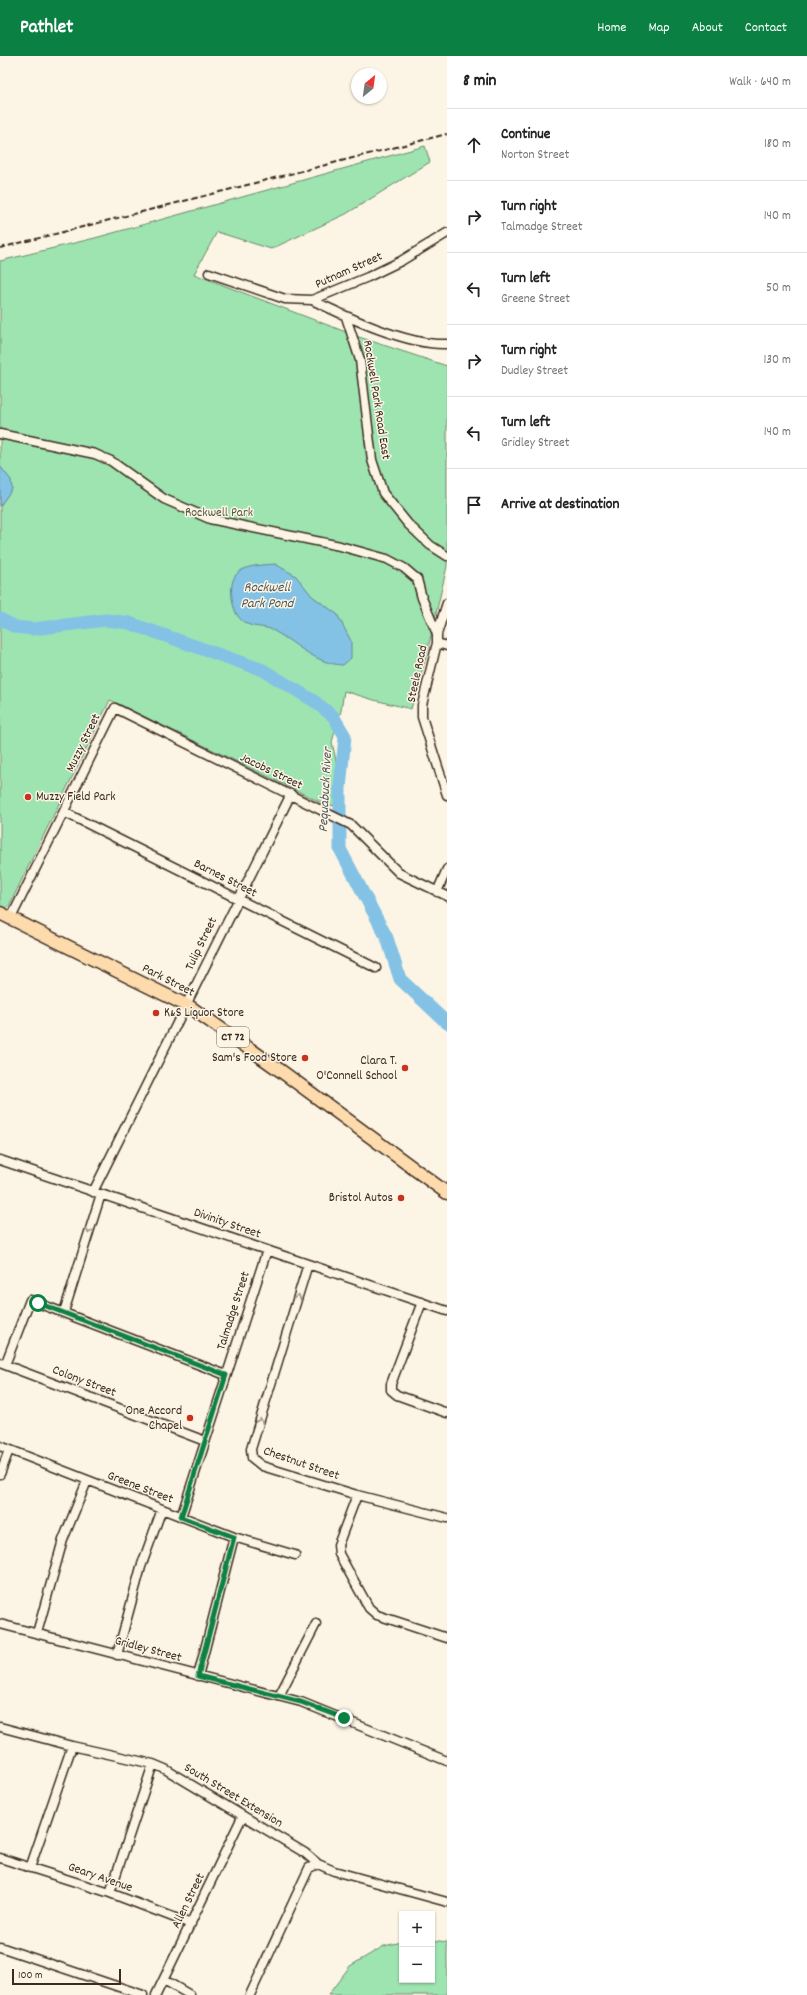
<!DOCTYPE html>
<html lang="en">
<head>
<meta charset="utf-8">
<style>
	body { margin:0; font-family:Dekko,sans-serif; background:#f6f6f6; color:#222 }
	.controls { position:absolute; right:12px; bottom:12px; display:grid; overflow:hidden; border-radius:0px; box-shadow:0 1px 3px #0004 }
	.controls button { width:36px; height:36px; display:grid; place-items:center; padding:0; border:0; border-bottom:1px solid #e0e0e0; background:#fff; color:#222; font:20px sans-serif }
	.compass { position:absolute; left:351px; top:12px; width:36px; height:36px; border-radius:50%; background:#fff; box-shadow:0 1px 3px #0004; rotate:29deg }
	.scale { position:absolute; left:12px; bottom:10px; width:109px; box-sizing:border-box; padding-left:4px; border:2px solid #3b2a1e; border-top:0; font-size:11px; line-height:14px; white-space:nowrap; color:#3b2a1e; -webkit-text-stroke:3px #fcf5e5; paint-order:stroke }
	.stop { position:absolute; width:12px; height:12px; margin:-9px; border:3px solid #0b8043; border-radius:50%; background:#fff }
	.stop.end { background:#0b8043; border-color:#fff; box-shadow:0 1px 4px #0008 }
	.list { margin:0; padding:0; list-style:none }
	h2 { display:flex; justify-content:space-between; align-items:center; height:52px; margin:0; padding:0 16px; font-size:17px }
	h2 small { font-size:13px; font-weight:400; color:#767676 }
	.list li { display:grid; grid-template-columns:26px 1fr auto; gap:12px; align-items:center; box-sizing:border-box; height:72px; padding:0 16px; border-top:1px solid #e0e0e0 }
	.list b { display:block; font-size:15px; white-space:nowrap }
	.list p { margin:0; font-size:13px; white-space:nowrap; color:#767676 }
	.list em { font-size:13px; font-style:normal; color:#767676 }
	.icon { flex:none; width:22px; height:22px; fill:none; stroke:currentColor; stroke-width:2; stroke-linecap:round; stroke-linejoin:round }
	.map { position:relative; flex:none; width:447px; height:1939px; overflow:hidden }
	header { display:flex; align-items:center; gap:24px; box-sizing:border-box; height:56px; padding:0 20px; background:#0b8043; color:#fff }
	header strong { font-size:19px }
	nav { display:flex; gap:22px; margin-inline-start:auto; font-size:14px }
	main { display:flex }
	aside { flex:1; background:#fff }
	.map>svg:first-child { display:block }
</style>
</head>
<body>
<header>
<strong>Pathlet</strong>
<nav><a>Home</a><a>Map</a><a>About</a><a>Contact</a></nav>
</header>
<main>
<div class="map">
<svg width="447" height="1939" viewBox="0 0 447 1939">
	<rect width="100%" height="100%" fill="#fcf5e5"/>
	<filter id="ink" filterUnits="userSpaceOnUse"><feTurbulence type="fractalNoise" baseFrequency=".025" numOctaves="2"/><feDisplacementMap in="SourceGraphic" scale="8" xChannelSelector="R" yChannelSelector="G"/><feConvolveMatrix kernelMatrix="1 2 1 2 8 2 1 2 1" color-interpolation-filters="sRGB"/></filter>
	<g filter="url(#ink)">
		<path fill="#9de4b1" stroke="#6c8768" d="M425 90 430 106 346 158 271 193 217 176 194 218 359 281 447 310V510L426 601 411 653 374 644 344 635 341 655 332 686 341 727 334 750 320 746 110 644 9 850 5 853 0 851V205L95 182Z
			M432 1884 447 1886V1939H328L350 1910 384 1890 402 1886V1924H432Z"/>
		<path fill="#83c2e4" stroke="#668595" d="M0 410 11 424 12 433 0 450Z
			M275 508 296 520 312 540 337 558 351 585V602L343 609C314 608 295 585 270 573 262 570 252 572 244 566 236 561 233 551 232 542 228 510 249 510 275 508Z"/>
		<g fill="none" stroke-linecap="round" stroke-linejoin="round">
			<path stroke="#83c2e4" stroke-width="13" d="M0 563 15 571 33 573 106 564 129 567 263 614 314 645 333 660 345 680 340 733V793L387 882 400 923 447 967"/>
			<defs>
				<path id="minor" d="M209 217 285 243 312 244 368 221 401 205 447 177
					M312 244C347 261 408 290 447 288
					M346 261 360 304 372 404 383 437 408 468 430 489 447 500
					M0 378 95 398 111 405 164 443 210 463 340 490 387 503 404 512 417 523 422 542 437 578
					M447 547 437 578V587L422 649V661L447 739
					M437 587 447 590
					M64 756 376 912
					M437 836 447 813
					M11 862 115 652 351 769 399 817 447 840
					M0 1104 447 1255
					M93 1136 291 738
					M308 1208 251 1393 252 1402 262 1410 357 1439 447 1462
					M422 1246 391 1328V1334L397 1339 447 1357
					M64 1256 101 1138
					M0 1307 205 1385
					M5 1309 30 1244 226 1319
					M0 1390 234 1481 295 1499
					M0 1418 9 1394
					M357 1439 338 1489 339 1498 369 1552 377 1559 447 1582
					M181 1461 267 1194
					M0 1568 301 1646 447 1705
					M37 1577 63 1484 87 1425
					M117 1599 141 1511 162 1453
					M198 1620 234 1481
					M279 1640 316 1568
					M0 1671 72 1690 153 1708 165 1713 305 1797 318 1808 334 1815 447 1846
					M0 1802 110 1837 191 1868
					M30 1812 72 1690
					M110 1837 153 1708
					M0 1891 143 1939
					M164 1924 190 1939
					M156 1939 242 1761
					M250 1939 309 1812 318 1808"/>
				<path id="highway" d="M0 857 190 951 281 1015 447 1137"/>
			</defs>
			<use href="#minor" stroke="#3b2a1e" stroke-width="11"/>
			<use href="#highway" stroke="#3b2a1e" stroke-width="15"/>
			<use href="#minor" stroke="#fcf5e5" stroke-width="8"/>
			<use href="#highway" stroke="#fddbac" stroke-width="12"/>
			<path stroke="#3b2a1e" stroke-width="2" stroke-dasharray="6 3" stroke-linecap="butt" d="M0 192 447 78"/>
		</g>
		<defs><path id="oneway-chevron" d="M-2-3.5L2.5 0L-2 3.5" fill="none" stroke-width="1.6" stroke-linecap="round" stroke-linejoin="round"/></defs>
		<g stroke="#9c9082">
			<use href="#oneway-chevron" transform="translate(89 1175) rotate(107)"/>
			<use href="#oneway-chevron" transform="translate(298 1241) rotate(-73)"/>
			<use href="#oneway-chevron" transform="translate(260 1365) rotate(-73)"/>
		</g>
	</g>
	<g fill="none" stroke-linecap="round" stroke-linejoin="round" filter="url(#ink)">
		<path stroke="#0b8043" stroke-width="5" d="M38 1247 226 1319 181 1461 234 1481 198 1620 301 1646 344 1662"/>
	</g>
	<g fill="#c8321e" stroke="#fcf5e5" stroke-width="1.5">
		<circle cx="28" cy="741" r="4"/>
		<circle cx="156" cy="957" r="4"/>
		<circle cx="305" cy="1002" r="4"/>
		<circle cx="405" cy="1012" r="4"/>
		<circle cx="401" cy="1142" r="4"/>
		<circle cx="190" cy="1362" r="4"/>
	</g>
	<g text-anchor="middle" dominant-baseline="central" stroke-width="3" stroke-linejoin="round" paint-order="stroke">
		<rect fill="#fcf5e5" stroke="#75675a" stroke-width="1" x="217" y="971" width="32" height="20" rx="3"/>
		<g font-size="12" font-weight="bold" fill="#3b2a1e">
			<text x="233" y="981">CT 72</text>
		</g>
		<g font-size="13" fill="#3b2a1e" stroke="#fcf5e5">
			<text transform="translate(349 215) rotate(-24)">Putnam Street</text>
			<text transform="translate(376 344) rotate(81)">Rockwell Park Road East</text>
			<text transform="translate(418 618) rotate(-78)">Steele Road</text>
			<text transform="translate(84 687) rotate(-64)">Muzzy Street</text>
			<text transform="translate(271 716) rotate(26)">Jacobs Street</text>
			<text transform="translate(225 823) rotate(27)">Barnes Street</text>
			<text transform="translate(202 888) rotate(-64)">Tulip Street</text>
			<text transform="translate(168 925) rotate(27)">Park Street</text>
			<text transform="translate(227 1168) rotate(19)">Divinity Street</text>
			<text transform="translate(234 1255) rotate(-72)">Talmadge Street</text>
			<text transform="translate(84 1326) rotate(21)">Colony Street</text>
			<text transform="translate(301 1408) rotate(19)">Chestnut Street</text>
			<text transform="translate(140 1432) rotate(21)">Greene Street</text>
			<text transform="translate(148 1594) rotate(15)">Gridley Street</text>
			<text transform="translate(233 1740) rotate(31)">South Street Extension</text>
			<text transform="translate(100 1822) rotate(19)">Geary Avenue</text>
			<text transform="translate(189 1845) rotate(-64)">Allen Street</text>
		</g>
		<g font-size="13" fill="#545843" stroke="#fcf5e5">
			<text x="219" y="457">Rockwell Park</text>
		</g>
		<g font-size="13" fill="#3b2a1e" stroke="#fcf5e5" text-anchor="end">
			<text x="36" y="741" text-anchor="start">Muzzy Field Park</text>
			<text x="164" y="957" text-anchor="start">K&amp;S Liquor Store</text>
			<text x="297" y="1002">Sam's Food Store</text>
			<text x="397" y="1005">Clara T.<tspan x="397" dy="15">O'Connell School</tspan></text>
			<text x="393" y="1142">Bristol Autos</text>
			<text x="182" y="1355">One Accord<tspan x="182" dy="15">Chapel</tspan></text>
		</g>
		<g font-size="14" font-style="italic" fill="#515859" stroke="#fcf5e5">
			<text x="267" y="532">Rockwell<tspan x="267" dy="16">Park Pond</tspan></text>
			<text transform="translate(326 734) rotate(-87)">Pequabuck River</text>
		</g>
	</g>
</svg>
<div class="controls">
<button>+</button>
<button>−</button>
</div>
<svg class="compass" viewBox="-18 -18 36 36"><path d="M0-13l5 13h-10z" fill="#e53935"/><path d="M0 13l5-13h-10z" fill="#767676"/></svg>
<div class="scale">100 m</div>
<div class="stop" style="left:38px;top:1247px"></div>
<div class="stop end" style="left:344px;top:1662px"></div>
</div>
<aside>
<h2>8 min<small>Walk · 640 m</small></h2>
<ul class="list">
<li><svg class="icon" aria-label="ahead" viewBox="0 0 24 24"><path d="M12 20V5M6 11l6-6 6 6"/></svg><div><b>Continue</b><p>Norton Street</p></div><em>180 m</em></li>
<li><svg class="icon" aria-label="right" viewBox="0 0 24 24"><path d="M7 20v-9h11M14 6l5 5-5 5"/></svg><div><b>Turn right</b><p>Talmadge Street</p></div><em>140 m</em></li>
<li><svg class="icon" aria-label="left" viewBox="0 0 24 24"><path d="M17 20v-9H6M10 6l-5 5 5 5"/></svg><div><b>Turn left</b><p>Greene Street</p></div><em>50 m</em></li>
<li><svg class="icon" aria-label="right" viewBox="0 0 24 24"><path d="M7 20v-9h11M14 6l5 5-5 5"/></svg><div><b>Turn right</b><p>Dudley Street</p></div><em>130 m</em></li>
<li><svg class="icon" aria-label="left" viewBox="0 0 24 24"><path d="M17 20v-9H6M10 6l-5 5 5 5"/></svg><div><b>Turn left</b><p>Gridley Street</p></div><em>140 m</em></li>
<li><svg class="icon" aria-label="arrive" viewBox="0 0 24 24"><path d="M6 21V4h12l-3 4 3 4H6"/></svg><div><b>Arrive at destination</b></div></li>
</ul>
</aside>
</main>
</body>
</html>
